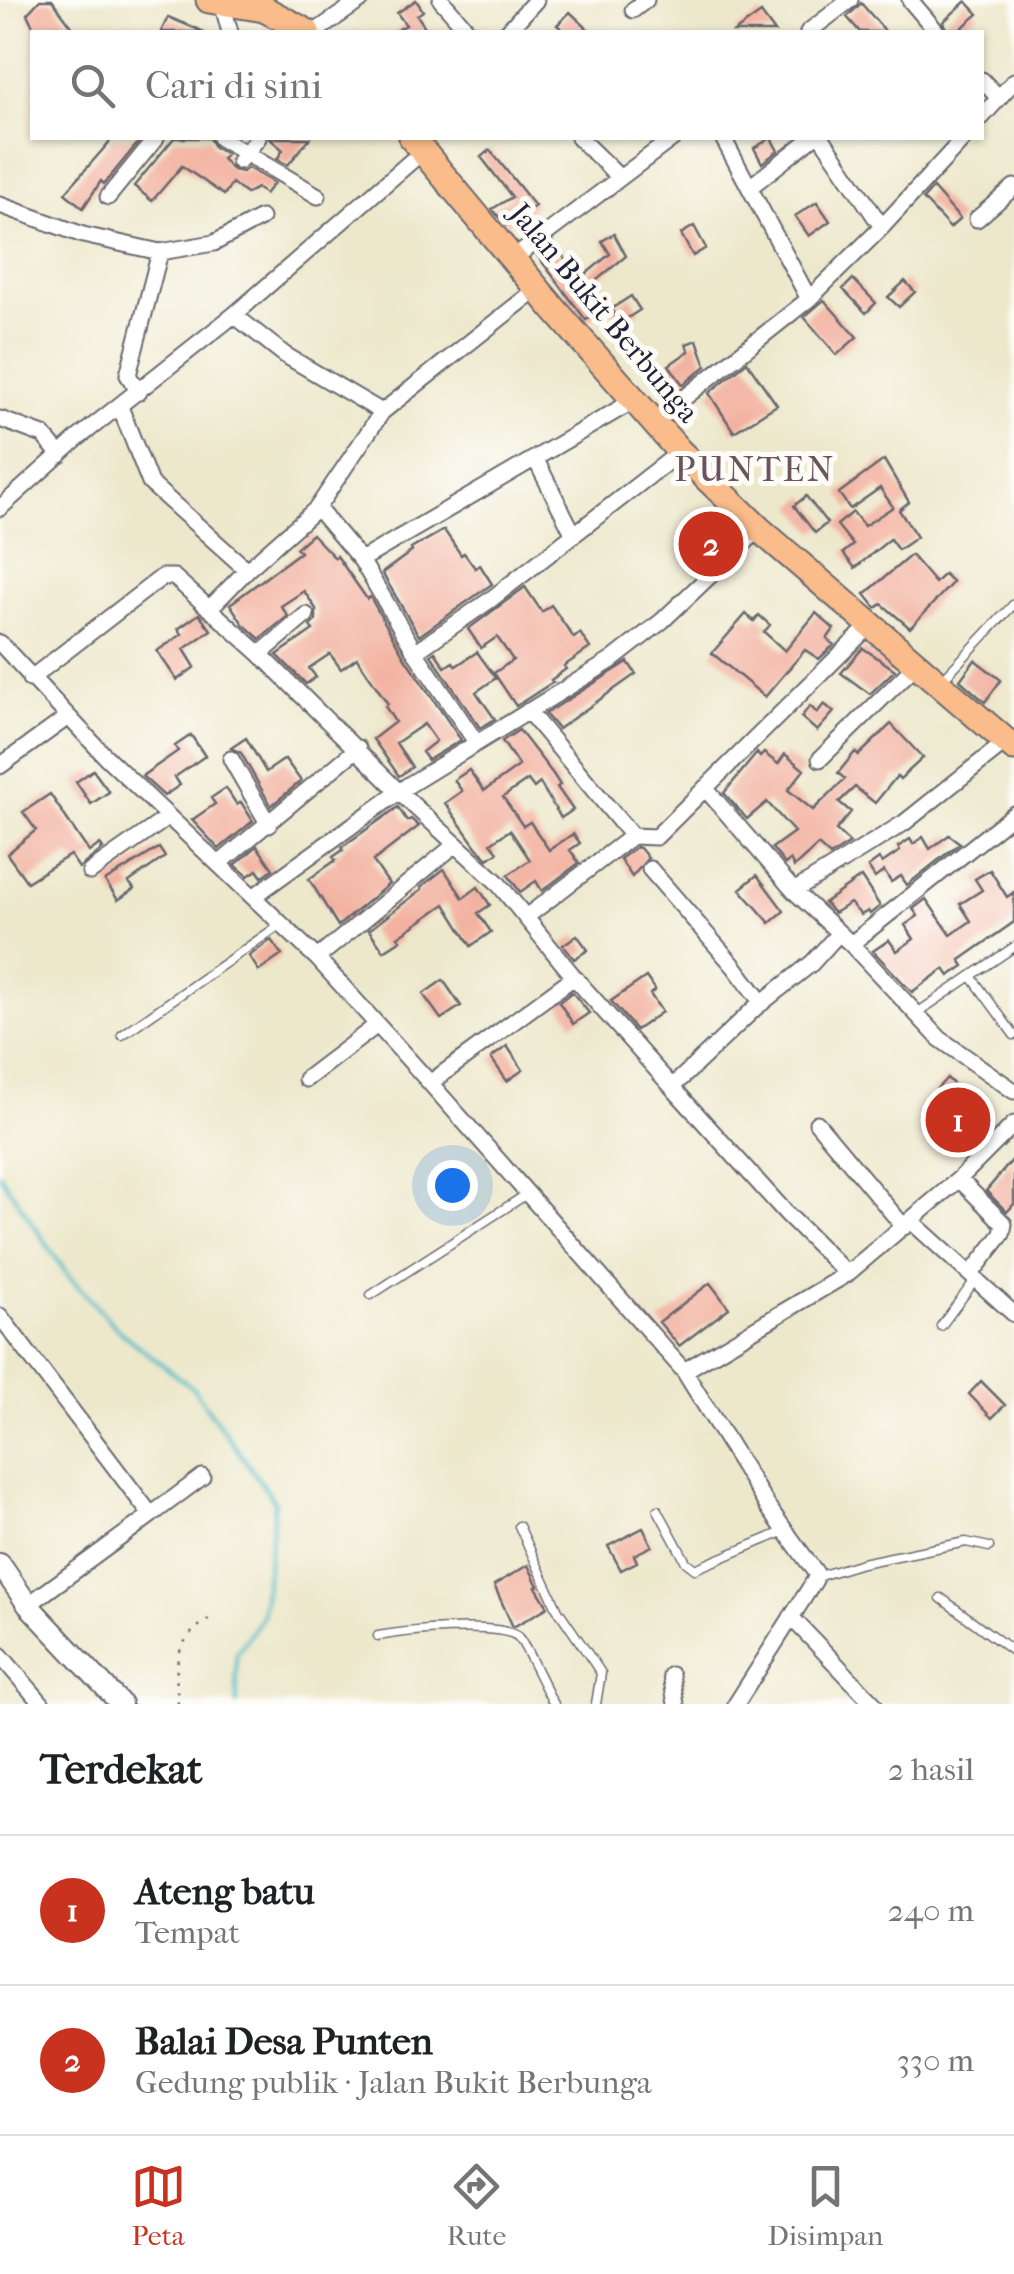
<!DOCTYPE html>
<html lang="id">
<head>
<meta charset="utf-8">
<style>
	body { margin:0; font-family:"IM FELL French Canon",serif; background:#f2f2f2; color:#202124 }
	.you { position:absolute; left:452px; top:1185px; width:35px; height:35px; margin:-25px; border:8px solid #fff; border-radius:50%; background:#1a73e8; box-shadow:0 0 0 15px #1a73e833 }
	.badge { display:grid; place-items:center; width:65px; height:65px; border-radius:50%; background:#c8321e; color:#fff; font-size:32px; font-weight:700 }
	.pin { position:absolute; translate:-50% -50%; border:5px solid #fff; box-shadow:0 2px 10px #0006 }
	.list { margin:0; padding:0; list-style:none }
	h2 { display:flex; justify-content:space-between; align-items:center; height:130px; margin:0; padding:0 40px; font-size:42px }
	h2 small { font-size:32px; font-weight:400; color:#757577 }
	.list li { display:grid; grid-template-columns:65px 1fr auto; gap:30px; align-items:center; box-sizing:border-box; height:150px; padding:0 40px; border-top:2px solid #e0e0e0 }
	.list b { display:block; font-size:38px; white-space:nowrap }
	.list p { margin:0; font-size:32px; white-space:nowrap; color:#757577 }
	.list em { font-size:32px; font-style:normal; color:#757577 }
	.icon { flex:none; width:55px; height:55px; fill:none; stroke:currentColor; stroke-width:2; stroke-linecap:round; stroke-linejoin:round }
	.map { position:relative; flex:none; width:1014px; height:1704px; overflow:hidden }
	.search { position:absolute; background:#fff; box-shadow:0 2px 8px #0004; left:30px; right:30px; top:30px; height:110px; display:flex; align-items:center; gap:25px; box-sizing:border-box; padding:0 35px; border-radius:0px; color:#757577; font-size:38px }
	.sheet { height:430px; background:#fff }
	nav { display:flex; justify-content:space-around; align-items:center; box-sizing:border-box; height:140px; border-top:2px solid #e0e0e0; background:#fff; font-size:28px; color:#757577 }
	nav a { display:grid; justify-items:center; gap:5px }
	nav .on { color:#c8321e }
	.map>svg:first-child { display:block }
</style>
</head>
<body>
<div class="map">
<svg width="1014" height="1704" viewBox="0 0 1014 1704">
	<rect width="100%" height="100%" fill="#fdfcf7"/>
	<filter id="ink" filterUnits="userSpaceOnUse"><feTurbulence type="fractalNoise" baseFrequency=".01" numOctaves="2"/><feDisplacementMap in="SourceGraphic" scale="20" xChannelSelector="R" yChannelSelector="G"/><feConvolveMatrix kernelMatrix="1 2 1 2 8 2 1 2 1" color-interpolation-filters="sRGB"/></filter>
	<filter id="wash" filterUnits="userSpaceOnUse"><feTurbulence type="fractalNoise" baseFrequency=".0048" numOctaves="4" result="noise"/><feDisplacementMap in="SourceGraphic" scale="40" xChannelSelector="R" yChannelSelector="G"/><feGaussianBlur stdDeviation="2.25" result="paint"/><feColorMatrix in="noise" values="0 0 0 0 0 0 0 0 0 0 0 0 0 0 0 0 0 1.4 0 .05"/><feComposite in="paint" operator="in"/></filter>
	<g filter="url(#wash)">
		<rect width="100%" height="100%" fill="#ede8cc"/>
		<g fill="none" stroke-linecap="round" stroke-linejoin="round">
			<path stroke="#50bdc8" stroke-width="4" d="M0 1175 67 1274 120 1332 193 1388 275 1502 262 1616 236 1655 237 1704"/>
		</g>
		<g id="blocks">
			<path fill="#f3b2a1" d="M40 0H52L76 32H36L27 14Z
				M416 0 423 11 417 15 428 32H393L406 25 397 13Z
				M966 1 978 14 957 32H948L943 22Z
				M861 3 886 32H860L847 17Z
				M570 12 591 32H565L557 25Z
				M761 13 775 32H734Z
				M168 17 204 32H161Z
				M113 138H142L104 184 101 181 83 208 65 193Z
				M174 138H209L214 147 226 154 222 159 233 170 242 172 248 168 274 183 265 194 257 188 246 194 232 183 224 195 182 166 152 201 134 186Z
				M269 138H310L288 165 277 159 283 150Z
				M771 138 778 151 762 163 754 148Z
				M490 150 535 206 506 225 492 209 512 197 481 157Z
				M933 188 960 219 950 228 923 199Z
				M817 202 830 221 809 236 795 216Z
				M694 226 706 248 693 256 681 234Z
				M614 234 626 256 586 289 600 312 586 320 537 255 553 243 580 279 610 254 602 241Z
				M853 279 876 303 866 313 843 289Z
				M905 281 915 292 899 307 888 297Z
				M631 296 640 310 620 323 611 309Z
				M824 300 857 337 837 355 804 317Z
				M697 340 706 366 683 385 669 365 689 351 686 344Z
				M747 362 777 405 734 432 709 393Z
				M884 460 909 502 899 510 917 537 898 550 890 539 855 568 843 553 853 545 837 525 853 512 864 526 893 507 880 488 850 509 839 493Z
				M806 496 827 523 815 533 794 506Z
				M444 530 461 555 464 553 475 568 480 565 492 584 419 636 382 573 412 551 411 549Z
				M312 534 335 558 337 556 367 599 370 597 405 658 461 740 428 760 422 752 436 741 424 724 396 743 412 767 399 776 373 739 395 722 385 706 388 704 357 658 341 669 330 654 309 668 316 677 306 684 277 655 313 630 310 626 316 620V609L304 591 281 606 288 616 260 639 243 624 230 604 300 552 296 548Z
				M911 555 935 583 944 574 953 582 910 628 882 604 876 608 865 594Z
				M525 587 542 612 551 605 574 638 580 633 590 648 564 666 566 669 551 680 553 682 516 706 494 673 513 660 497 637 481 648 468 629Z
				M816 613 834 629 827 639 834 645 819 659 805 650 765 697 712 653 746 614 754 621 759 615 770 625 764 632 785 651Z
				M199 614 211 630 184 649 195 667 177 680 157 651 182 634 178 629Z
				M863 648 895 670 870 694 841 673Z
				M435 652 445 667 453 662 456 666 477 652 496 678 476 692 495 719 480 728 431 655Z
				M975 660 1001 680 985 702 960 680Z
				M628 662 636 674 558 729 545 714Z
				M824 704 834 712 817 731 801 717 810 706 817 713Z
				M891 724 923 758 900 779 897 776 875 803 855 787 839 802 851 812 836 830 850 843 830 856 818 845 794 867 790 860 785 864 772 848 794 832 767 802 747 819 724 793 757 753 760 757 764 753 778 764 785 754 804 770 788 790 813 810 845 779 838 773 855 752 859 755Z
				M519 730 553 774 560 785 557 787 573 810 561 818 540 783 534 788 528 780 503 797 523 826 530 822 549 850 573 834 580 843 570 850 579 863 542 891 536 881 520 892 508 875 530 860 510 830 491 843 498 852 488 859 477 848 445 803 462 791 454 780 469 770 484 791 519 766 502 741Z
				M191 735 205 756 175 777 180 785 164 796 142 776 178 751 175 746Z
				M246 738 266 772 285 759 301 781 271 806 241 753 231 748Z
				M93 770 109 792 91 804 76 782Z
				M226 788 237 805 241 802 253 821 219 849 192 820 215 804 211 798Z
				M50 794 89 852 100 844 103 849 79 868 70 855 27 882 7 854 36 830 23 812Z
				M398 807 407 821 411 819 419 826 373 861 389 884 338 926 309 879 336 860 333 857 343 850 342 847Z
				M949 835 960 843 907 885 901 876 891 882 884 871 875 878 868 867 879 859 882 863 900 851 898 847 910 839 913 844 923 837 930 849Z
				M257 846 273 869 262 877 257 870 248 876 235 865Z
				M636 847 640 848 648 858 632 877 620 859Z
				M159 848 165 857 129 882 134 889 118 900 105 881Z
				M444 869 463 898 478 887 490 905 478 913 491 932 471 946 445 904 398 937 401 940 384 951 369 930 422 889 421 887Z
				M990 870 1007 897 1014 892V922L960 960 964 966 949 976 944 969 912 992 873 951 889 940 897 951 914 939 905 925 918 916 913 909 926 899 951 935 971 921 960 904 982 890 975 879Z
				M757 875 784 911 770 923 740 889Z
				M861 877 880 906 870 914 868 911 861 915 850 903 834 913 824 903Z
				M577 935 588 950 574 959 563 945Z
				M271 940 282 955 259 971 249 956Z
				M646 977 655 990 650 994 662 1012 636 1030 611 1001Z
				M443 980 461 1006 441 1019 423 994Z
				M572 992 589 1013 573 1024 559 1002Z
				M507 1046 523 1070 507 1081 491 1058Z
				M947 1078 970 1100 958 1112 935 1091Z
				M1014 1158V1204L1007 1212 986 1191Z
				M710 1283 729 1308 679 1346 659 1322Z
				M981 1381 1005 1405 992 1418 969 1394Z
				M643 1528 652 1546 634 1555 637 1562 621 1570 608 1546Z
				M528 1565 538 1586 536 1587 548 1607 513 1627 494 1585Z"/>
		</g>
	</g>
	<g filter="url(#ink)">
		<use href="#blocks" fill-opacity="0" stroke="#69676e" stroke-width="2.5"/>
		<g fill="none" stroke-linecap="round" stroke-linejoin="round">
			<defs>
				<path id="service" d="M943 679 1014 604
					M1014 947 971 976 1014 1035
					M917 1013 971 976
					M122 1035 281 924
					M371 1295 527 1194
					M941 1326 976 1279
					M658 1510 686 1562 695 1569 785 1531
					M519 1526 558 1610 601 1673 596 1704
					M816 1577 862 1563 966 1542 989 1547
					M941 1598 1014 1652
					M378 1636C405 1631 495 1622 517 1636 524 1641 546 1691 554 1704"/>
				<path id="minor" d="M441 0 469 32
					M910 0 937 32
					M222 3 230 32
					M633 10 646 0
					M315 32 361 0
					M507 32 536 0
					M808 32 850 0
					M982 80 999 98
					M982 117 1014 81
					M220 138 318 196
					M579 138 619 177
					M723 138 809 299
					M822 138 882 227
					M239 161 258 138
					M750 187 812 138
					M108 197 156 138
					M0 205 83 235 160 252 128 375 139 392
					M977 219 1014 187
					M160 252 214 243 261 218
					M514 258 673 138
					M234 315 285 355 382 412 537 289
					M120 407 150 483 247 570
					M0 419 43 435 60 455
					M654 422 809 299 882 227 964 138
					M536 460 573 533
					M0 508 78 438 234 315 424 150
					M317 508 361 560 415 652 476 742
					M361 560 633 401
					M209 609 247 570 317 508 382 412
					M0 643 105 756 253 897 407 786 612 660 662 621 759 529
					M415 652 490 600 680 452
					M260 654 306 615
					M30 679 162 577H174L260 654 399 792 497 882 574 977 672 1087 755 1008 812 963 839 933
					M528 711 632 836 656 837 872 623
					M231 759 269 825
					M820 759 918 663
					M0 766 68 717
					M705 788 794 891 851 944 940 1039 1014 1091
					M220 863 358 748
					M650 869 734 966 762 1003
					M90 872 167 818
					M794 891 904 823 1007 741
					M253 897 317 958 430 1083
					M526 917 632 836
					M851 944 1014 814
					M317 958 456 844
					M574 977 430 1083 684 1371 768 1507 816 1573 815 1580 736 1704
					M306 1079 377 1025
					M672 1087 787 1214 847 1274
					M817 1123 904 1227
					M959 1179 1004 1224 1002 1234 971 1274
					M911 1221 1014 1314
					M0 1316 151 1515 28 1605
					M684 1371 847 1274 959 1179 1014 1124
					M151 1515 202 1477
					M791 1617 874 1704
					M0 1655 42 1704
					M671 1675 676 1704"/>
				<path id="tertiary" d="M0 1564 28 1605 121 1704"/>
				<path id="primary" d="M209 0 264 9 307 32
					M412 138 555 310 680 452 759 529 1014 748"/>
			</defs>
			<use href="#service" stroke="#69676e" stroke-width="11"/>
			<use href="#minor" stroke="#69676e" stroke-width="19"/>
			<use href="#tertiary" stroke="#69676e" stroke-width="24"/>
			<use href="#primary" stroke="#69676e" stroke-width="29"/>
			<path stroke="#69676e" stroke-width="2.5" stroke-dasharray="2.5 8" stroke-linecap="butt" d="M178 1704C175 1662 173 1641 212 1617"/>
			<use href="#service" stroke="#fff" stroke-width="8"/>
			<use href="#minor" stroke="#fff" stroke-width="15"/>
			<use href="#tertiary" stroke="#fff" stroke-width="20"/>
			<use href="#primary" stroke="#f9bc8a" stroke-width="25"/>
		</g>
	</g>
	<g text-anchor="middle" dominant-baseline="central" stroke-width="10" stroke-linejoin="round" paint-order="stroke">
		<g font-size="30" fill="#22223b" stroke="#fdfcf7">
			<text transform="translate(604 313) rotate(50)">Jalan Bukit Berbunga</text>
		</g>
		<g font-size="35" letter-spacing="2.5" fill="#6b545f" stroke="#fdfcf7">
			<text x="755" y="469">PUNTEN</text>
		</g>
	</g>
</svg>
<div class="you"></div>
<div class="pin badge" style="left:958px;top:1120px">1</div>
<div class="pin badge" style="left:711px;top:544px">2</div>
<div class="search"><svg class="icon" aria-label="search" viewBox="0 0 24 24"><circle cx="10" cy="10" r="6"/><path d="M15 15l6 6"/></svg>Cari di sini</div>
</div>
<section class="sheet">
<h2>Terdekat<small>2 hasil</small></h2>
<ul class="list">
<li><span class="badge">1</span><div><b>Ateng batu</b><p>Tempat</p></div><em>240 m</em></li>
<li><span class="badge">2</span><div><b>Balai Desa Punten</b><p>Gedung publik · Jalan Bukit Berbunga</p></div><em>330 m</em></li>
</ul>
</section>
<nav>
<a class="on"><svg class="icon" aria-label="map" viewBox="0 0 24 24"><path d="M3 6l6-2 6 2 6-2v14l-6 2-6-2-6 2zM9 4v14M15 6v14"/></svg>Peta</a>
<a><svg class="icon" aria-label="directions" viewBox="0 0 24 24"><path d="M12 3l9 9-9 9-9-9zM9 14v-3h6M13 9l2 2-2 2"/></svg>Rute</a>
<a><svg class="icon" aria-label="saved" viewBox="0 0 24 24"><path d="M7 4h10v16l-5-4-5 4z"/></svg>Disimpan</a>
</nav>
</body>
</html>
